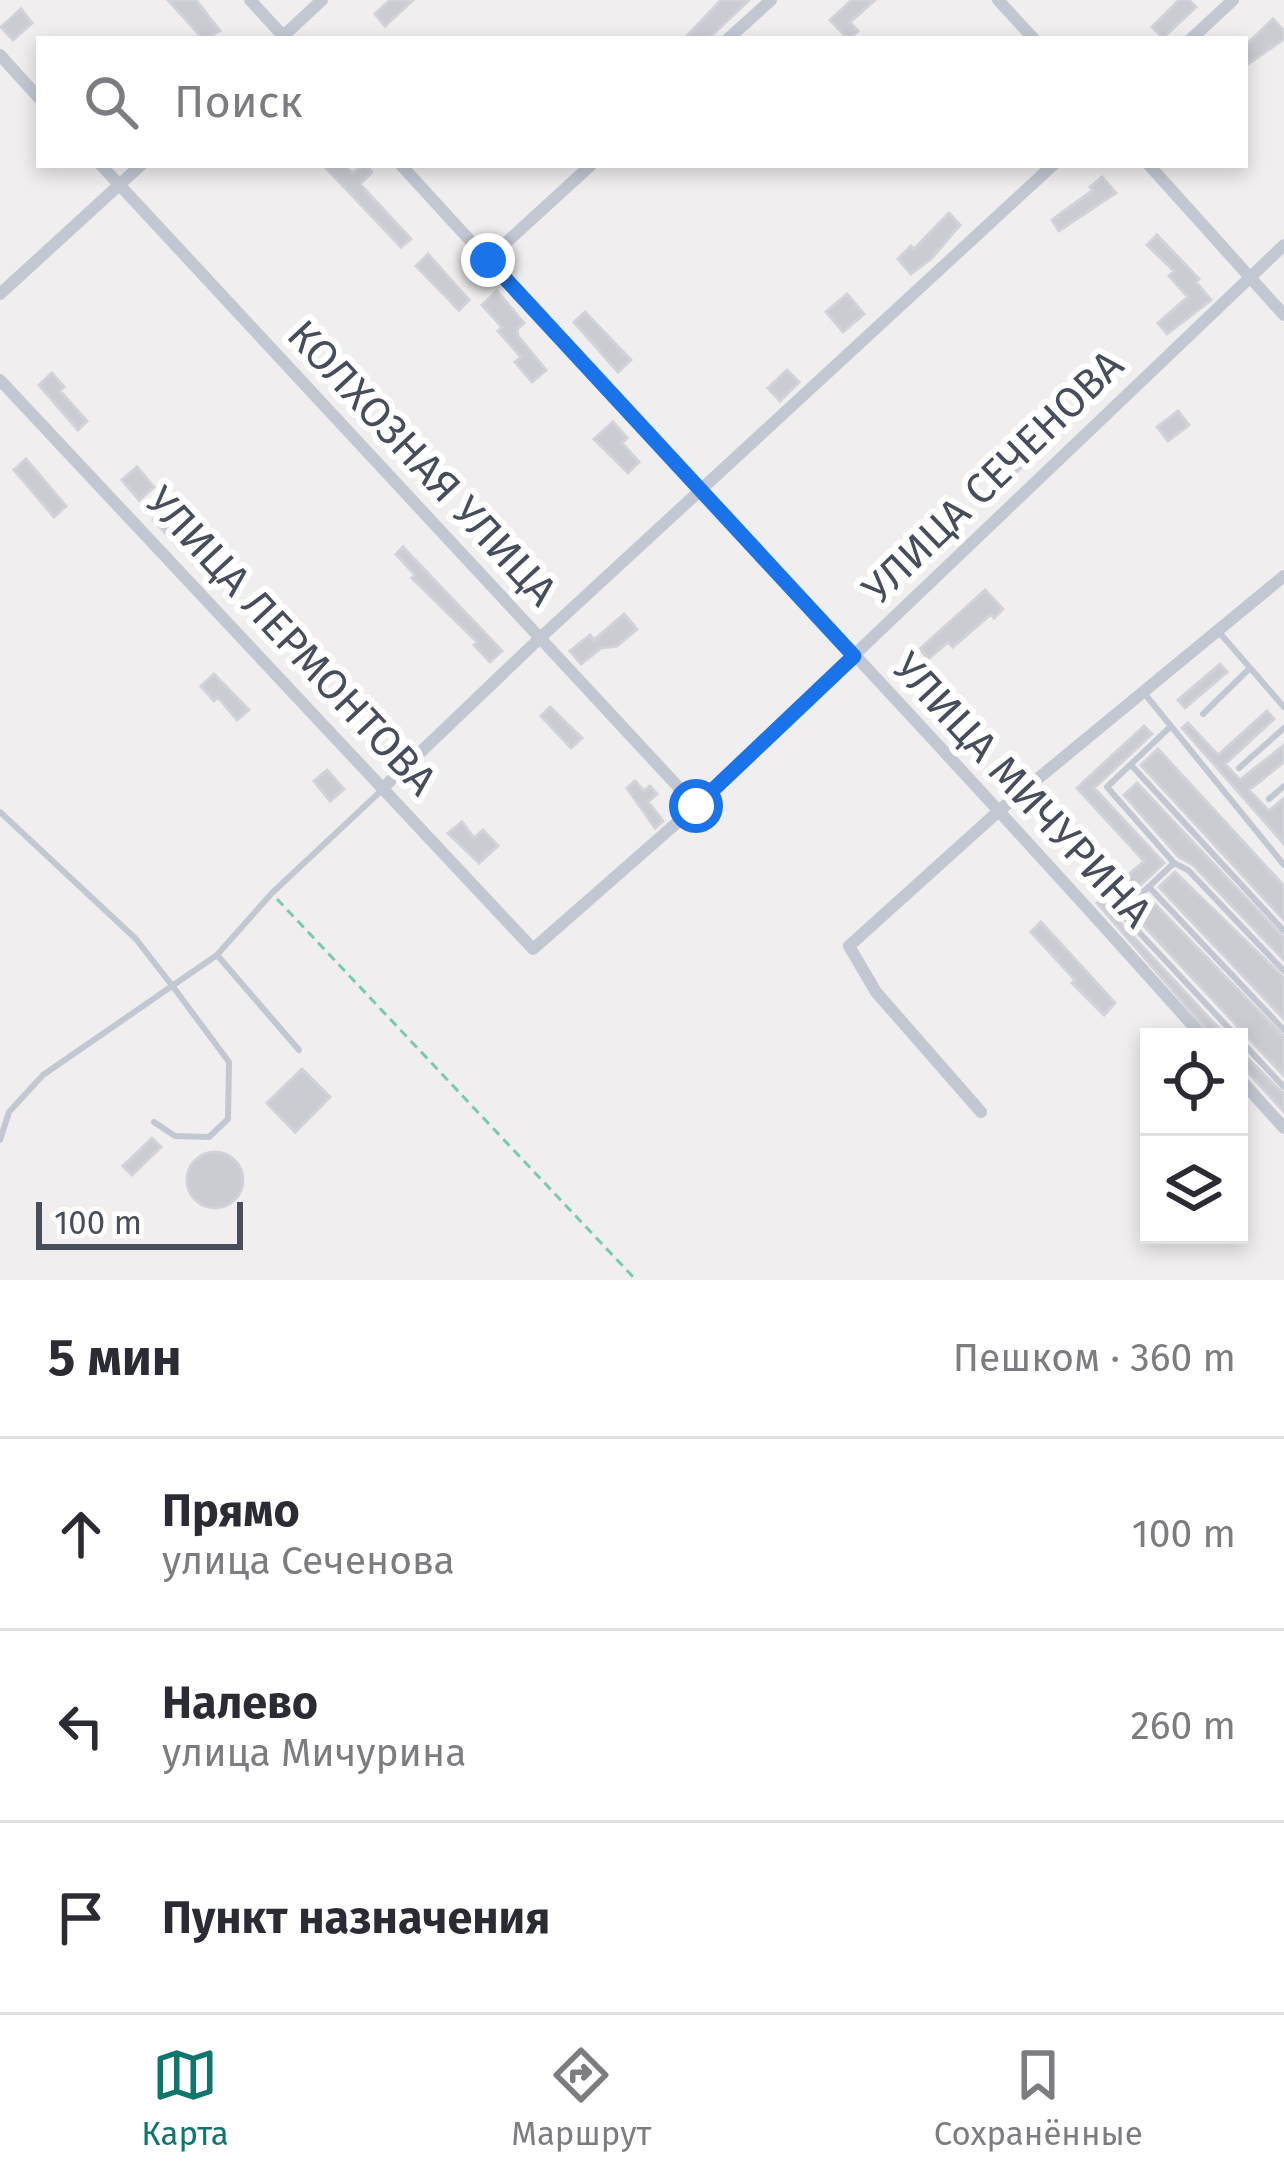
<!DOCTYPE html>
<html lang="ru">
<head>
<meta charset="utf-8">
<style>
	body { margin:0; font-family:"Fira Sans",sans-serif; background:#f7f7f7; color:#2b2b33 }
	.controls { position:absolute; right:36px; bottom:36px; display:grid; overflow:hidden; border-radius:0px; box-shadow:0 6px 18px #0003 }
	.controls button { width:108px; height:108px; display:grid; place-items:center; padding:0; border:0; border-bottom:3px solid #e1e1e2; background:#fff; color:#2b2b33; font:60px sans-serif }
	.scale { position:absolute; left:36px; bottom:30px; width:207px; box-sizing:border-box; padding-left:12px; border:6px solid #474d5a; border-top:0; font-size:33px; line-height:42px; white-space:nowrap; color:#474d5a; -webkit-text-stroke:9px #fff; paint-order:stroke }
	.stop { position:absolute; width:36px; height:36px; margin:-27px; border:9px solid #1a73e8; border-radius:50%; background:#fff }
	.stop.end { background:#1a73e8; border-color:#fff; box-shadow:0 3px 12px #0008 }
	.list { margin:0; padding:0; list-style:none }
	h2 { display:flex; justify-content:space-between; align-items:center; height:156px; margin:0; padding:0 48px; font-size:51px }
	h2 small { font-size:39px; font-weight:400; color:#7c7c81 }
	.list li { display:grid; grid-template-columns:78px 1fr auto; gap:36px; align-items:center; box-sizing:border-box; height:192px; padding:0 48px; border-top:3px solid #e1e1e2 }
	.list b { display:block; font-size:45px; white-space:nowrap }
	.list p { margin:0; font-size:39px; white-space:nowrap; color:#7c7c81 }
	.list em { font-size:39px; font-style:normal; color:#7c7c81 }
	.icon { flex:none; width:66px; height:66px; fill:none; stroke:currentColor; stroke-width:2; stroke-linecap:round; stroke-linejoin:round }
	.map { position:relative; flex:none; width:1284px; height:1280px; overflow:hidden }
	.search { position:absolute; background:#fff; box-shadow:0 6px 18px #0003; left:36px; right:36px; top:36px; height:132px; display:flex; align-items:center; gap:30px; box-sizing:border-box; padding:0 42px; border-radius:0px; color:#7c7c81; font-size:45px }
	.sheet { height:732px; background:#fff }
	nav { display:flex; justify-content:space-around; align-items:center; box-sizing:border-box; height:168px; border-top:3px solid #e1e1e2; background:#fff; font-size:33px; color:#7c7c81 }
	nav a { display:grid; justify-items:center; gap:6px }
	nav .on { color:#0f766e }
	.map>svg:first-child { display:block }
</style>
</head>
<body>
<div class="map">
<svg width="1284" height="1280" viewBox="0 0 1284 1280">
	<rect width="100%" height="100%" fill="#f0eeee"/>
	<path fill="#cbccd2" stroke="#d2d3d9" stroke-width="3" d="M168 0H196L220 31 203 39Z
		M390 0H413L385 26 375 14Z
		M721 0H749L708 39H684Z
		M852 0H875L850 22 858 31 848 39 830 20Z
		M1179 0H1189L1196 7 1163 38 1152 27Z
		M21 9 32 23 13 40 1 27Z
		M1273 19 1284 31V39L1245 66V46Z
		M323 165H344L352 173 365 165 372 172 360 184 411 239 401 247Z
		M1102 177 1116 193 1059 231 1052 220 1093 190 1090 187Z
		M949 213 960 225 932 258 911 274 898 259 911 246 914 249Z
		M1157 235 1199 279 1196 282 1211 300 1167 334 1158 323 1188 297 1169 276 1174 271 1147 245Z
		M428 254 469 300 459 310 416 266Z
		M497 291 524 323 517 329 518 336 546 370 532 382 515 362 521 357 498 331 502 327 482 305Z
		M847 294 864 314 843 332 826 312Z
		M585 312 631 360 618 372 574 322Z
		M787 370 799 382 780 401 768 388Z
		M52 373 64 387 60 391 87 421 78 430 39 385Z
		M1178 411 1189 425 1168 441 1157 427Z
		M613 422 627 438 622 443 639 462 628 473 594 439Z
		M1012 449 1026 463 1008 480 995 466Z
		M26 459 66 506 54 517 14 470Z
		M137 467 154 487 139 500 122 480Z
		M180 494 193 508 184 517 204 544 196 551 180 534 173 541 153 520Z
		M941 517 952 529 921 556 912 545Z
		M403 547 502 651 490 662 474 645 477 642 412 578 415 575 396 554Z
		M985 590 1003 609 994 618 991 614 953 647 948 642 928 659 920 649Z
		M624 614 637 629 617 646 601 648 581 664 570 651 590 635 594 640Z
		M1220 664 1227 672 1185 708 1178 700Z
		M214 674 249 710 237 720 218 697 214 701 201 686Z
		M550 707 582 738 571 748 541 716Z
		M1267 711 1274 719 1225 764 1240 780 1284 745V762L1249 790 1269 811 1284 798V844L1182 728 1188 723 1218 755Z
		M1144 726 1152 734 1094 788 1164 863 1116 908 1114 916 1227 1037H1213L1097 903 1144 861 1077 788Z
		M1158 749 1284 886V920L1141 765Z
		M327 770 344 789 330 801 314 781Z
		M635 781 644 791 650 786 657 794 648 802 663 821 655 828 627 788Z
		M1137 783 1284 938V960L1193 865 1179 857 1124 795Z
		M462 822 474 838 483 830 498 846 479 863 448 833Z
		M1175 872 1284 978V1019L1159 887Z
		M1148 897 1284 1037V1076L1132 913Z
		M1041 922 1115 1003 1104 1015 1072 983 1075 980 1031 932Z
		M1239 1050 1284 1094V1112L1247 1071 1239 1068Z
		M302 1069 330 1097 295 1132 267 1103Z
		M152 1138 161 1147 132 1175 123 1166Z
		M187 1180a28 28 0 1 1 56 0a28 28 0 1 1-56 0Z"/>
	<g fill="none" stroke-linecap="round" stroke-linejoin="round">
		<path stroke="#77c9b3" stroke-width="3" stroke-dasharray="9 6" stroke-linecap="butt" d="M277 899 636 1280"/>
		<path stroke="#c2c7d2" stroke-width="6" d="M1218 631 1284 707
			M1144 693 1284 865
			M1203 714 1250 668
			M1169 728 1107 787 1174 863 1121 913 1237 1037
			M1131 765 1284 931
			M1239 768 1284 728
			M1269 799 1284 786
			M0 812 136 939 174 988 229 1062 228 1119 209 1137 175 1136 154 1122
			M1174 863 1188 870 1284 971
			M1149 887 1284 1030
			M217 955 299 1050
			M1239 1039 1284 1087
			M0 1140 9 1112 43 1075 217 955 272 893 382 790"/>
		<path stroke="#c2c7d2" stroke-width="12" d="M250 0 286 39
			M998 0 1034 39
			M280 39 322 0
			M728 39 771 0
			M1191 39 1233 0
			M0 55 39 98
			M101 165 696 806
			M401 165C667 457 941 742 1203 1037
			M1149 165 1284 315
			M487 260 591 165
			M0 294 141 165
			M0 380 533 949 696 806 1284 245
			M384 787 540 638 1053 165
			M1239 1078 1284 1128
			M981 1112 876 992 849 946 1001 809 1284 576"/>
	</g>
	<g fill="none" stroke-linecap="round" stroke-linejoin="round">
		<path stroke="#1a73e8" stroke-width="15" d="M488 260 854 656 696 806"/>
	</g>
	<g text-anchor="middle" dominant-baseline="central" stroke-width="12" stroke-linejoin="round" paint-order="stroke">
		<g font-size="42" fill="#474d5a" stroke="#fff">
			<text transform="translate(422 463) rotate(47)">КОЛХОЗНАЯ УЛИЦА</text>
			<text transform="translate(993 477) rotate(-44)">УЛИЦА СЕЧЕНОВА</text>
			<text transform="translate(291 641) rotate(47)">УЛИЦА ЛЕРМОНТОВА</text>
			<text transform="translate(1022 790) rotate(47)">УЛИЦА МИЧУРИНА</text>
		</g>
	</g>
</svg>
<div class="controls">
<button><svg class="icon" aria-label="locate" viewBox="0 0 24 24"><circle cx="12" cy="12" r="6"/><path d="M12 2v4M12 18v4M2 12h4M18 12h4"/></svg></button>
<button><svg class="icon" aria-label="layers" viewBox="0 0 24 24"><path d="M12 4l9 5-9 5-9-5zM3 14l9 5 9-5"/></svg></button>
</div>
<div class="scale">100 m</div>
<div class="stop" style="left:696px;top:806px"></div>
<div class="stop end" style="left:488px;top:260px"></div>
<div class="search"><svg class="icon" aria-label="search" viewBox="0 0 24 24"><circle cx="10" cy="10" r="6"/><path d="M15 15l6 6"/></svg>Поиск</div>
</div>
<section class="sheet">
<h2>5 мин<small>Пешком · 360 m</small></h2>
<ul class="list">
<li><svg class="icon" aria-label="ahead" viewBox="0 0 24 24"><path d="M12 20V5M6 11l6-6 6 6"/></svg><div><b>Прямо</b><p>улица Сеченова</p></div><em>100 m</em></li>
<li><svg class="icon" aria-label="left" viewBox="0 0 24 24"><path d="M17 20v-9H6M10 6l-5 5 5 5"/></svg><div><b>Налево</b><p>улица Мичурина</p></div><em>260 m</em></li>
<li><svg class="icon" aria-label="arrive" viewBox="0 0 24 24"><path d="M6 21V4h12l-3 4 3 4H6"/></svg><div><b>Пункт назначения</b></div></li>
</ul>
</section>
<nav>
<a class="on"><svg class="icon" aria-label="map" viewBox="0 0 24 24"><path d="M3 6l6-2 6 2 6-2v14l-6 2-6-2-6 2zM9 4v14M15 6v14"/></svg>Карта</a>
<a><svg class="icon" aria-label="directions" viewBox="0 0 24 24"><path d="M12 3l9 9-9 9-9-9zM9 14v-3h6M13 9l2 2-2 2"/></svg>Маршрут</a>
<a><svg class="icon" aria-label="saved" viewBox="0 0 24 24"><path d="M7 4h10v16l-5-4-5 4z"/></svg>Сохранённые</a>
</nav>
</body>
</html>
